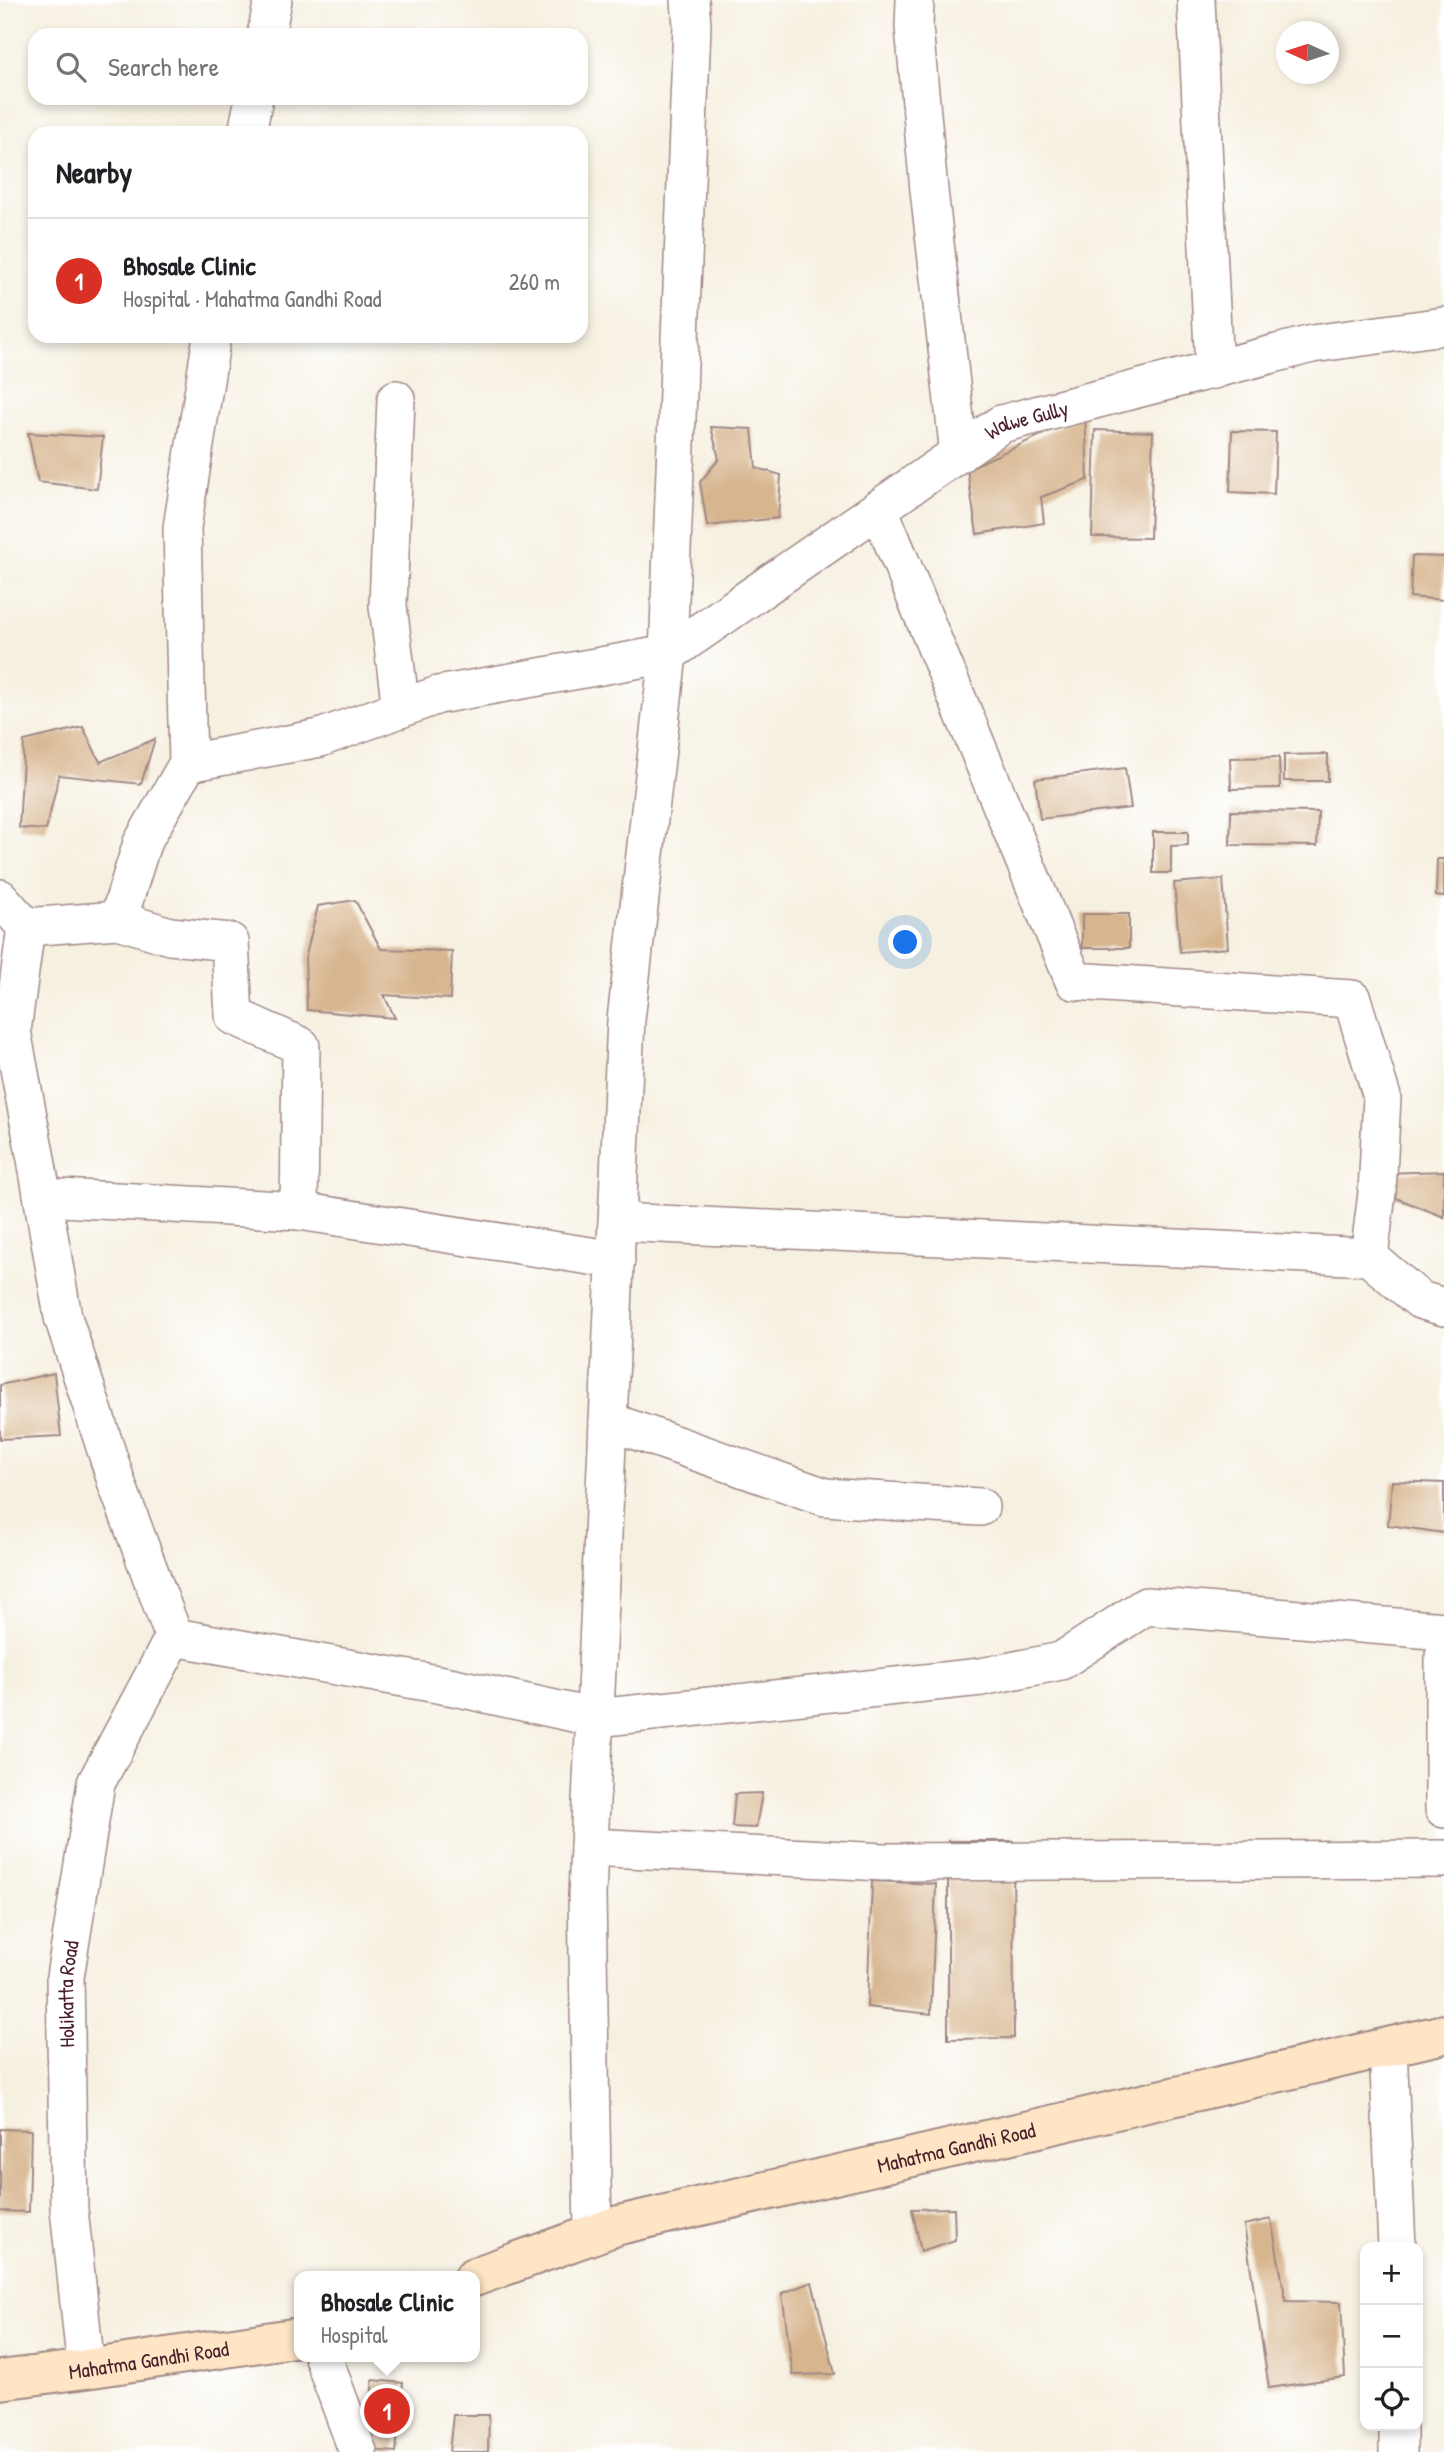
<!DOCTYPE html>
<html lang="en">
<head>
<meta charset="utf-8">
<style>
	body { margin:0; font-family:"Patrick Hand",sans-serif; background:#f6f6f6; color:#202124 }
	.controls { position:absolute; right:21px; bottom:21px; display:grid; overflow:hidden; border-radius:14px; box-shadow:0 4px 10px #0003 }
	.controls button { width:63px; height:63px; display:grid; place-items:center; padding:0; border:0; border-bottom:2px solid #e0e0e0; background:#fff; color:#202124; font:35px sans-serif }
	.compass { position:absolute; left:1276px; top:21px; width:63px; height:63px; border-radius:50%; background:#fff; box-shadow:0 4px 10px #0003; rotate:273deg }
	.you { position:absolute; left:906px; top:943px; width:24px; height:24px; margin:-18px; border:5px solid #fff; border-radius:50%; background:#1a73e8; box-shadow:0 0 0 10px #1a73e833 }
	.badge { display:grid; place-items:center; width:46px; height:46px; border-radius:50%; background:#d93025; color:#fff; font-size:23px; font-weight:700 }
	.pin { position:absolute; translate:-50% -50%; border:4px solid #fff; box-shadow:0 2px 7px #0006 }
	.popup { position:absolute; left:294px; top:2271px; width:186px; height:91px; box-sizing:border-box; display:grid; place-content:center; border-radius:14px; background:#fff; filter:drop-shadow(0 2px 5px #0005); font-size:23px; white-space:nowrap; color:#757577 }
	.popup b { font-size:26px; color:#202124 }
	.popup::after { content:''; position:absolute; left:50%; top:100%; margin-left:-14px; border:14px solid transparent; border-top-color:#fff }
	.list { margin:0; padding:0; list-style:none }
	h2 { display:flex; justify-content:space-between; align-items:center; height:91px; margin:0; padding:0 28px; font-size:30px }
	h2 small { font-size:23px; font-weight:400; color:#757577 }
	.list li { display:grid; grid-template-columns:46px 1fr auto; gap:21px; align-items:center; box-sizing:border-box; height:126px; padding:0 28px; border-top:2px solid #e0e0e0 }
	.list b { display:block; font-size:26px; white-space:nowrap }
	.list p { margin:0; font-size:23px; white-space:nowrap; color:#757577 }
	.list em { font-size:23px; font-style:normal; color:#757577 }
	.icon { flex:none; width:38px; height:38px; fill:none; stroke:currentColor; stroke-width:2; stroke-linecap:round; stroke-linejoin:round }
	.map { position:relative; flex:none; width:1444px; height:2452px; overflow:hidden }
	.search { position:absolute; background:#fff; box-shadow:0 4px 10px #0003; left:28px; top:28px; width:560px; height:77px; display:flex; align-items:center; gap:18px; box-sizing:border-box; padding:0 24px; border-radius:21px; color:#757577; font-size:26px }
	.panel { position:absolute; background:#fff; box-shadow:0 4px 10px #0003; left:28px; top:126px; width:560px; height:217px; border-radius:21px }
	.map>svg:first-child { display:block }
</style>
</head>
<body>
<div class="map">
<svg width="1444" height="2452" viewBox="0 0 1444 2452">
	<rect width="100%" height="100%" fill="#fff"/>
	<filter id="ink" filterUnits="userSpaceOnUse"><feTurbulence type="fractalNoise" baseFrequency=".0143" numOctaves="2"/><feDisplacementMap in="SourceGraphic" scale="14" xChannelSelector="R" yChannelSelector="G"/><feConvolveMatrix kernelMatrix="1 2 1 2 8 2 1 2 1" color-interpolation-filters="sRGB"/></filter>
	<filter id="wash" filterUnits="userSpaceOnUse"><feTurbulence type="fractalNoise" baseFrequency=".00686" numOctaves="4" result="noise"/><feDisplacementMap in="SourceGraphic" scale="28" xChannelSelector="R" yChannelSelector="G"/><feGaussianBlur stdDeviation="1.57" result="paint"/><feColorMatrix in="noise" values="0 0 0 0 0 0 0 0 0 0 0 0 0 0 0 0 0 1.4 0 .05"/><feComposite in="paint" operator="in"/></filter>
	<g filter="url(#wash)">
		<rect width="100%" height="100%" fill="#f6f0e0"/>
		<g id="blocks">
			<path fill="#d7b58e" d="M1085 415 1088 480 1041 497 1044 523 977 534 967 469Z
				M711 427 752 429 756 468 781 475 778 518 707 526 700 482 719 459Z
				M1095 430 1153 432 1150 538 1092 537Z
				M1232 431 1276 432 1274 494 1230 492Z
				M28 433 103 437 97 489 38 482Z
				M1412 556 1444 557V600L1410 597Z
				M83 727 100 762 155 739 141 784 59 775 46 830 19 828 24 741Z
				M1328 754V781H1284V755Z
				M1279 757 1280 788 1231 789 1230 758Z
				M1125 768 1131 808 1040 819 1035 779Z
				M1231 811 1318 812 1317 846 1230 845Z
				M1153 832H1188V845L1171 846V873H1153Z
				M1437 859H1444V897L1436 896Z
				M1223 879 1228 948 1180 952 1174 883Z
				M355 900 381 949 452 951 450 999 384 995 395 1018 307 1010 305 959 318 906Z
				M1082 914H1129V948H1082Z
				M1444 1171V1217L1386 1194 1385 1173Z
				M54 1373 61 1436 0 1439V1385Z
				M1392 1481 1444 1483V1533L1388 1525Z
				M762 1793 756 1828 732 1827 735 1794Z
				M948 1841H1013L1014 2038 948 2039Z
				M872 1881 936 1884 931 2014 867 2007Z
				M0 2129 31 2130 29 2212 0 2211Z
				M954 2208 955 2240 921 2251 912 2209Z
				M1271 2219 1286 2301 1341 2302 1345 2377 1269 2388 1244 2225Z
				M812 2282 835 2374 793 2375 782 2293Z
				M373 2380 403 2383 396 2452 366 2450Z
				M453 2415H489L488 2452H449Z"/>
		</g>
	</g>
	<g filter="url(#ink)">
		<use href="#blocks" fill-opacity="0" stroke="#a08886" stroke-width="2"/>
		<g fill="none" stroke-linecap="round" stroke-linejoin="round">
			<defs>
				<g id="minor">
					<path d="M915 0 914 27 929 190 959 454"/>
					<path d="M1196 0 1214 370"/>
					<path d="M266 35 273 0"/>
					<path d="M247 133 254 98"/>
					<path d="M396 399 388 606 401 709"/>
					<path d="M879 509 1074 981 1352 999 1382 1097 1377 1193 1369 1257"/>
					<path id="s1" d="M188 763 320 738 438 695 668 654 1001 424 1312 344 1444 326"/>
					<path d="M0 898 26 927 118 920 142 843 188 763 182 528 212 336"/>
					<path d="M118 920 170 936 230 942 234 1016 301 1046 299 1211"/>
					<path d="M26 927 12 1031 36 1159 63 1317 118 1487 174 1637"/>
					<path d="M43 1197 299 1211 616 1260"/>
					<path d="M618 1222 1369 1257 1420 1300 1444 1307"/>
					<path d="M608 1421 825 1497 980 1507"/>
					<path d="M174 1637 454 1687 596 1718 981 1677 1061 1661 1146 1606 1444 1631"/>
					<path d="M1444 1656V1809"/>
					<path d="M589 1847 884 1862 1444 1859"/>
					<path d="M1388 2047 1397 2247"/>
					<path d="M593 2235 587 1896 589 1847 626 1020 668 654 692 25 690 0"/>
					<path d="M323 2357 358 2452"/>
					<path id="s2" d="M86 2369 69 2209 65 1977 96 1783 174 1637"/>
					<path d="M1398 2452V2426"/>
				</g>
				<g id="secondary">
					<path id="s3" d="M474 2277 619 2225 1444 2034"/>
					<path id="s4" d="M0 2380 86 2369 300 2337"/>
				</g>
			</defs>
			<use href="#minor" stroke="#a08886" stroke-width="40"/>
			<use href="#secondary" stroke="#a08886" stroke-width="42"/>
			<use href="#minor" stroke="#fff" stroke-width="37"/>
			<use href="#secondary" stroke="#fde5c5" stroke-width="38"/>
		</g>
	</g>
	<g text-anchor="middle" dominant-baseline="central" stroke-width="5" stroke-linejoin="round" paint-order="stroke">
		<g font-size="21" fill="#4a1f2b" stroke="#fff">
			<text stroke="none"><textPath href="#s1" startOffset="924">Walwe Gully</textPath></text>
			<text stroke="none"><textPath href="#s2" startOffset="376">Holikatta Road</textPath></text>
			<text stroke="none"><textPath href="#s3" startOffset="500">Mahatma Gandhi Road</textPath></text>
			<text stroke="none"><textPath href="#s4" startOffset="150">Mahatma Gandhi Road</textPath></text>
		</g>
	</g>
</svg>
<div class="controls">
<button>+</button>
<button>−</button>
<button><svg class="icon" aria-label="locate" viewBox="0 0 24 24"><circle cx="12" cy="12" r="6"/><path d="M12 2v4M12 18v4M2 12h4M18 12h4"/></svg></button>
</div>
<svg class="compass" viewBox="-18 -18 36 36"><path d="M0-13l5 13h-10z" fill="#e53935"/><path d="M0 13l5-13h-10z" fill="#757577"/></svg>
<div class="you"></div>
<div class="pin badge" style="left:387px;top:2411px">1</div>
<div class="popup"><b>Bhosale Clinic</b>Hospital</div>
<div class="search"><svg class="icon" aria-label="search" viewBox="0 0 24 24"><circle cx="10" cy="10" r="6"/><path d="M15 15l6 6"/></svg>Search here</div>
<section class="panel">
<h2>Nearby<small></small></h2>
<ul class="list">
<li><span class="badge">1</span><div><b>Bhosale Clinic</b><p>Hospital · Mahatma Gandhi Road</p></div><em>260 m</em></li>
</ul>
</section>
</div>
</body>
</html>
